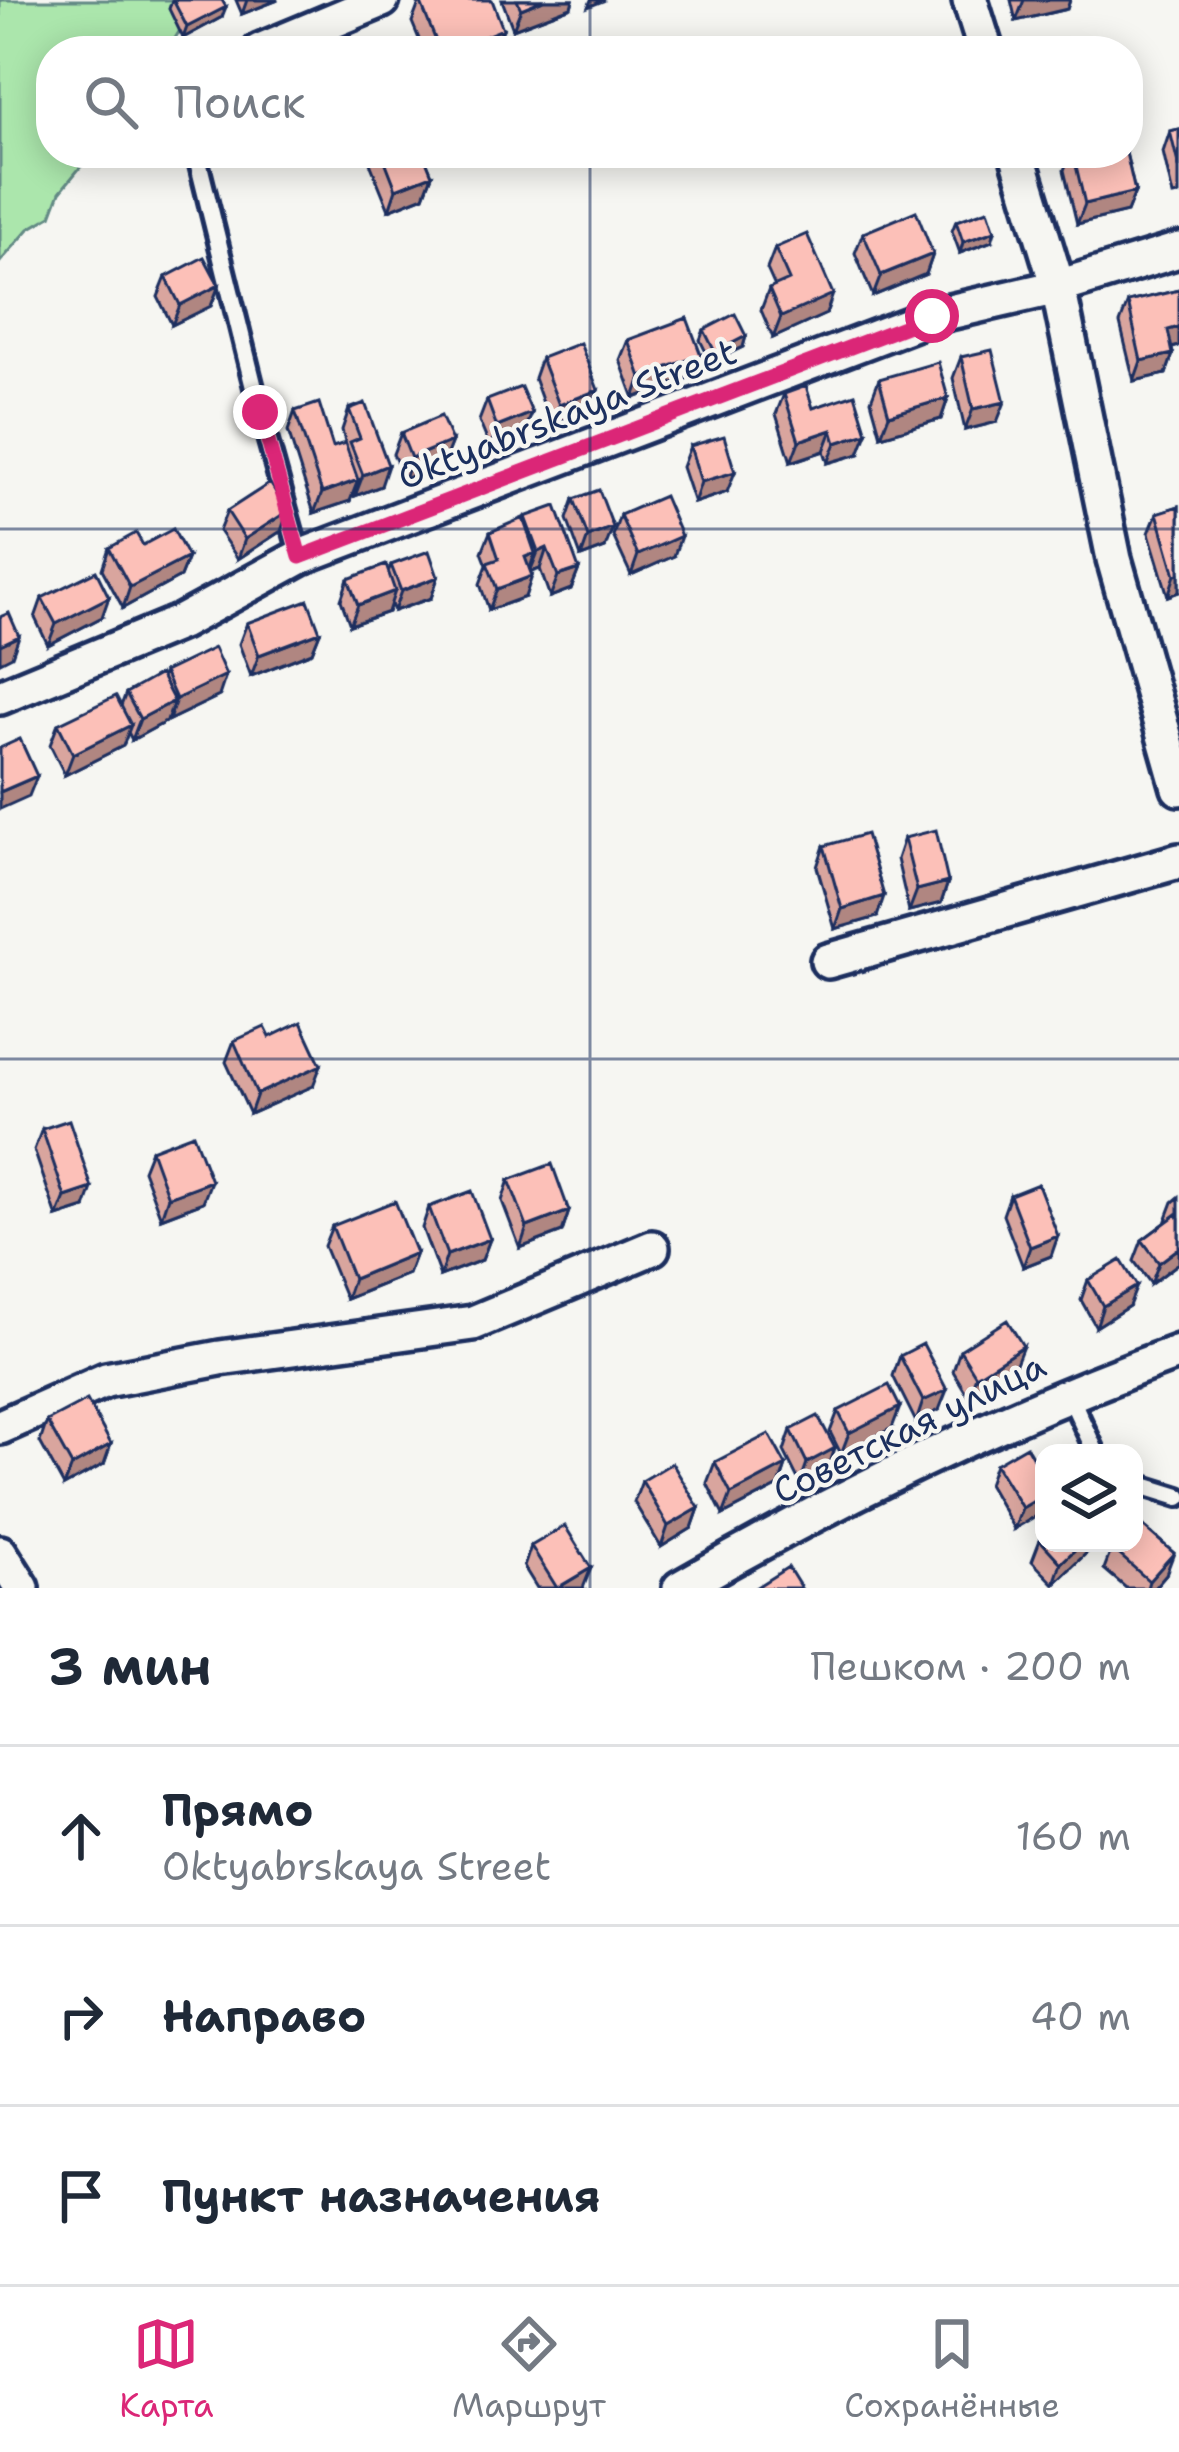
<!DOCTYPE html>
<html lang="ru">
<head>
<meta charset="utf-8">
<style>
	body { margin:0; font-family:"Shantell Sans",sans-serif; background:#f2f2f3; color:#1f2937 }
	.controls { position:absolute; right:36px; bottom:36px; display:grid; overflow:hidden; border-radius:24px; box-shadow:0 6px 30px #0003 }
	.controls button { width:108px; height:108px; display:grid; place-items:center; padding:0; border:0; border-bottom:3px solid #e0e1e3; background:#fff; color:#1f2937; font:60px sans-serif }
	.stop { position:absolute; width:36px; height:36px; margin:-27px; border:9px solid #db2777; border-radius:50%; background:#fff }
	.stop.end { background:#db2777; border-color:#fff; box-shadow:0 3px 12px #0008 }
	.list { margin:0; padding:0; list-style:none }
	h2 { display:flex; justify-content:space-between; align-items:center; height:156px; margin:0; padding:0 48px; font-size:51px }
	h2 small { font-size:39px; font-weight:400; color:#747a83 }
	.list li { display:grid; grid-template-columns:78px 1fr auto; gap:36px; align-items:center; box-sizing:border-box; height:180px; padding:0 48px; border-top:3px solid #e0e1e3 }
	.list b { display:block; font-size:45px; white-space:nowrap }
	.list p { margin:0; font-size:39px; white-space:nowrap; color:#747a83 }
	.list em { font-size:39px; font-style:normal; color:#747a83 }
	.icon { flex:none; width:66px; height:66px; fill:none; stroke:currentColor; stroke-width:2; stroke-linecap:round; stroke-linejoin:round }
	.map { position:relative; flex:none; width:1179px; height:1588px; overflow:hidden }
	.search { position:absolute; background:#fff; box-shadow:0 6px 30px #0003; left:36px; right:36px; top:36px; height:132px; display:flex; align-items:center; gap:30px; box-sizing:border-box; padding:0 42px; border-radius:48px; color:#747a83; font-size:45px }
	.sheet { height:696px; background:#fff }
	nav { display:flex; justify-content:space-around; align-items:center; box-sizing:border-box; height:168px; border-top:3px solid #e0e1e3; background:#fff; font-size:33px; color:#747a83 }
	nav a { display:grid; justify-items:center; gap:6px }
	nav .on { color:#db2777 }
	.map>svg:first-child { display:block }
</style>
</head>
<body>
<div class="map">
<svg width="1179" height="1588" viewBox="0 0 1179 1588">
	<rect width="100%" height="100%" fill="#f6f6f2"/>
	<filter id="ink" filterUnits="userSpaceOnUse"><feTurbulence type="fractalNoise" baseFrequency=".00833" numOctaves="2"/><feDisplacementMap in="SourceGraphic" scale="24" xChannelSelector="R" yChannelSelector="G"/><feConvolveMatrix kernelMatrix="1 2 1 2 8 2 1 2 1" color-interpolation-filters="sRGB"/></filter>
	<g filter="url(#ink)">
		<path fill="#abe6ac" stroke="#638a85" stroke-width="3" d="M0 0H199L167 51H51V153H92L60 192 51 216 29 229 0 262Z"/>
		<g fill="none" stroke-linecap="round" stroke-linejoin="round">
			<defs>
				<path id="service" d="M196 153 260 412 300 557
					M1069 1394 1096 1453
					M1134 1483 1179 1497"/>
				<path id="minor" d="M970 0 986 51
					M260 51 382 0
					M1017 153 1058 287 1114 559 1179 788
					M0 697 181 622 300 557 932 316 1058 287 1179 250
					M828 961 1179 861
					M0 1427 106 1380 220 1358 473 1323 652 1248
					M0 1553 22 1588
					M680 1588C840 1496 1006 1415 1179 1352"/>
			</defs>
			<use href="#service" stroke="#1b2f5e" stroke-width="26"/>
			<use href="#minor" stroke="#1b2f5e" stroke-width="42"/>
			<use href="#service" stroke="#f6f6f2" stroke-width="16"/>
			<use href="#minor" stroke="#f6f6f2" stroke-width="33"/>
		</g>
		<path fill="#d9a59e" stroke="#1b2f5e" stroke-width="3" d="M172 0H222V17L183 38 169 9Z
			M236 0H278L242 14Z
			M502 0H573L571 7 513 29Z
			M1011 0H1070L1067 9 1016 21Z
			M420 1 496 50 424 51 412 22Z
			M1179 129V195L1173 196 1163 152 1170 131Z
			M366 153H423L432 175 424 196 389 210Z
			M1071 153H1126L1135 192 1127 212 1077 224 1064 170Z
			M956 221 992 241 960 253 952 231Z
			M863 233 933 254 926 274 873 296 855 253Z
			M775 248 826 314 773 338 761 310 769 289 775 287 767 269Z
			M166 277 219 285 211 306 172 325 158 297Z
			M1179 290V346L1172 348 1173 354 1166 374 1134 381 1120 323 1128 302Z
			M704 330 746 336 743 347 711 362 700 340Z
			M628 340 701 355 693 376 634 398 620 360Z
			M961 357 997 422 965 430 953 378Z
			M541 358 598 390 590 410 551 425 534 378Z
			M879 379 948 398 941 419 881 436 871 400Z
			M784 394 813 408 859 454 828 463 824 451 791 462 776 414Z
			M487 400 532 413 524 434 490 447 479 421Z
			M349 409 381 486 355 496 353 492 350 501 314 513 288 431 295 411 333 447 347 449 342 430Z
			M401 433 452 441 444 461 404 479 393 454Z
			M690 446 727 492 694 503 682 467Z
			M574 499 605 548 581 557 567 519Z
			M1179 506V592L1168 596 1149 533 1157 513Z
			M227 511 281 531 238 559 219 531Z
			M620 515 674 556 631 575 613 536Z
			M525 517 579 569 571 589 550 597 540 569 531 572 525 597 489 610 480 584 487 565 482 552 490 532 524 521Z
			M143 545 188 557 180 577 123 608 102 569 109 548Z
			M391 565 438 577 431 598 394 611 391 604 388 612 350 625 341 600 348 579 388 572Z
			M42 598 102 617 48 645 35 618Z
			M247 623 320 632 312 652 251 676 239 644Z
			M164 672 219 696 169 720 168 718 167 721 132 740 128 732 123 746 65 775 50 745 58 724 121 706 126 693 162 678Z
			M904 838 948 882 941 903 909 911 897 859Z
			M824 846 877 917 835 929 817 867Z
			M270 1037 313 1086 250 1114 226 1062 234 1041Z
			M42 1129 85 1208 57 1217 34 1150Z
			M151 1150 203 1202 161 1218 143 1170Z
			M509 1180 569 1211 562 1232 520 1248 502 1201Z
			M1010 1195 1051 1256 1023 1267 1003 1215Z
			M1179 1197V1263L1151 1284 1134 1261 1142 1240 1165 1223 1173 1202Z
			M429 1207 490 1239 482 1260 440 1276 422 1228Z
			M332 1226 416 1253 408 1274 346 1299 324 1246Z
			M1088 1280 1129 1306 1096 1327 1081 1300Z
			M960 1350 1015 1366 968 1396 953 1371Z
			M900 1356 939 1410 916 1422 893 1376Z
			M838 1411 892 1428 841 1454 830 1432Z
			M47 1421 111 1444 104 1464 64 1486 40 1442Z
			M791 1430 828 1469 800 1483 784 1451Z
			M715 1462 786 1465 779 1486 723 1515 707 1483Z
			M995 1464 1044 1477 1014 1529 988 1484Z
			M642 1481 699 1508 692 1528 661 1547 634 1502Z
			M1040 1540 1044 1543H1097L1054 1584 1032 1561Z
			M531 1546 583 1588H537L524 1567Z
			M1112 1548 1166 1574 1154 1588H1126L1104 1569Z"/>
		<path fill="#b08681" stroke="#1b2f5e" stroke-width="3" d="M247 0H278L242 14Z
			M543 0H573L571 7 513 29 521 9Z
			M591 0H605L588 7Z
			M1024 0H1070L1067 9 1016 21Z
			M226 7 222 17 183 38 187 27Z
			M503 29 496 50 493 51H449Z
			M432 175 424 196 389 210 396 189Z
			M1135 192 1127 212 1077 224 1085 204Z
			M995 231 992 241 960 253 963 242Z
			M933 254 926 274 873 296 881 275Z
			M219 285 211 306 172 325 180 305Z
			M833 294 826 314 773 338 781 317Z
			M1179 327V346L1160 351 1168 330Z
			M746 336 743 347 711 362 715 352Z
			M1173 354 1166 374 1134 381 1141 361Z
			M701 355 693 376 634 398 641 377Z
			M598 390 590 410 551 425 559 405Z
			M948 398 941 419 881 436 889 415Z
			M1005 402 997 422 965 430 973 409Z
			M532 413 524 434 490 447 497 427Z
			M832 430 824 451 791 462 799 441Z
			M867 433 859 454 828 463 836 443Z
			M452 441 444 461 404 479 411 458Z
			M388 465 381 486 355 496 363 475Z
			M735 472 727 492 694 503 701 482Z
			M358 480 350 501 314 513 322 493Z
			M288 511 281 531 238 559 245 539Z
			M613 527 605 548 581 557 588 537Z
			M681 536 674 556 631 575 638 555Z
			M547 548 540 569 530 572 538 552Z
			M535 553 528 574 525 557Z
			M188 557 180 577 123 608 130 587Z
			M579 569 571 589 550 597 558 576Z
			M1179 574V592L1168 596 1175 575Z
			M532 576 525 597 489 610 497 589Z
			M438 577 431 598 394 611 401 591Z
			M395 591 388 612 350 625 358 605Z
			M109 597 102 617 48 645 56 624Z
			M320 632 312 652 251 676 259 655Z
			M19 636 12 656 0 662V645Z
			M226 675 219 696 169 720 176 699Z
			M174 701 167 721 132 740 140 719Z
			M131 725 123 746 65 775 73 754Z
			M37 776 29 796 0 809V792Z
			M948 882 941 903 909 911 917 890Z
			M884 896 877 917 835 929 842 909Z
			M321 1065 313 1086 250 1114 257 1094Z
			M211 1181 203 1202 161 1218 168 1197Z
			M92 1188 85 1208 57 1217 65 1197Z
			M569 1211 562 1232 520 1248 527 1227Z
			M1058 1236 1051 1256 1023 1267 1030 1247Z
			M490 1239 482 1260 440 1276 447 1255Z
			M1179 1248V1263L1151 1284 1159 1263Z
			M416 1253 408 1274 346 1299 353 1279Z
			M1137 1286 1129 1306 1096 1327 1103 1306Z
			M1023 1346 1015 1366 968 1396 976 1376Z
			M947 1390 939 1410 916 1422 923 1401Z
			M900 1407 892 1428 841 1454 849 1433Z
			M111 1444 104 1464 64 1486 72 1466Z
			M835 1448 828 1469 800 1483 807 1463Z
			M786 1465 779 1486 723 1515 731 1494Z
			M1044 1495V1511L1014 1529 1022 1508Z
			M699 1508 692 1528 661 1547 668 1526Z
			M1082 1543H1097L1054 1584 1061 1563Z
			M1174 1553 1166 1574 1154 1588H1147L1149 1581Z
			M591 1568 583 1588H558Z"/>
		<path fill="#fcc0b8" stroke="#1b2f5e" stroke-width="3" d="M173 0H222L226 7 187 27Z
			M423 0H492L503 29 449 51H440L420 1Z
			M517 0H543L521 9Z
			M324 40 328 51H292Z
			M1179 129V168L1170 131Z
			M382 153H423L432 175 396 189Z
			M1073 153H1126L1135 192 1085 204Z
			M988 210 995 231 963 242 956 221Z
			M916 211 933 254 881 275 863 233Z
			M807 234 833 294 781 317 769 289 789 280 775 248Z
			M204 257 219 285 180 305 166 277Z
			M1179 290V327L1168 330 1173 354 1141 361 1128 302Z
			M735 314 746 336 715 352 704 330Z
			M687 318 701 355 641 377 628 340Z
			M580 343 598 390 559 405 541 358Z
			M992 350 1005 402 973 409 961 357Z
			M938 362 948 398 889 415 879 379Z
			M806 386 813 408 855 394 867 433 836 443 832 430 799 441 784 394Z
			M521 387 532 413 497 427 487 400Z
			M319 403 333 447 345 443 358 480 322 493 295 411Z
			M365 403 388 465 363 475 350 442 360 438 349 409Z
			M441 416 452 441 411 458 401 433Z
			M724 436 735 472 701 482 690 446Z
			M270 483 288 511 245 539 227 511Z
			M599 490 613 527 588 537 574 499Z
			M664 496 681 536 638 555 620 515Z
			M556 506 579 569 558 576 547 548 538 552 525 517Z
			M1179 506V574L1175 575 1157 513Z
			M523 518 535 553 525 557 532 576 497 589 487 563 499 559 490 532Z
			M173 529 188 557 130 587 109 548 136 533 143 545Z
			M429 551 438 577 401 591 391 565Z
			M386 565 395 591 358 605 348 579Z
			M96 571 109 597 56 624 42 598Z
			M308 600 320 632 259 655 247 623Z
			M9 613 19 636 0 645V617Z
			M214 648 226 675 176 699 164 672Z
			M160 674 174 701 140 719 126 693Z
			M116 696 131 725 73 754 58 724Z
			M20 739 37 776 0 792V748Z
			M936 830 948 882 917 890 904 838Z
			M866 834 884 896 842 909 824 846Z
			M301 1022 321 1065 257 1094 234 1041 265 1027 270 1037Z
			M69 1120 92 1188 65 1197 42 1129Z
			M193 1134 211 1181 168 1197 151 1150Z
			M552 1164 569 1211 527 1227 509 1180Z
			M1038 1184 1058 1236 1030 1247 1010 1195Z
			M472 1191 490 1239 447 1255 429 1207Z
			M395 1201 416 1253 353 1279 332 1226Z
			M1177 1214 1179 1218V1248L1159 1263 1142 1240Z
			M1121 1260 1137 1286 1103 1306 1088 1280Z
			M1007 1320 1023 1346 976 1376 960 1350Z
			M923 1344 947 1390 923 1401 900 1356Z
			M889 1385 900 1407 849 1433 838 1411Z
			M87 1400 111 1444 72 1466 47 1421Z
			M818 1416 835 1448 807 1463 791 1430Z
			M769 1434 786 1465 731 1494 715 1462Z
			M1026 1446 1044 1477V1495L1022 1508 995 1464Z
			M672 1463 699 1508 668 1526 642 1481Z
			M1136 1520 1174 1553 1149 1581 1112 1548 1116 1543H1134V1523Z
			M565 1526 591 1568 557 1588 531 1546Z
			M1044 1536V1543H1082L1061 1563 1040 1540Z
			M788 1567 801 1588H755Z"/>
	</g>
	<g fill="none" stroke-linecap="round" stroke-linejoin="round" filter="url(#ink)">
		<path stroke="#db2777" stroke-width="15" d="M260 412 300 557 932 316"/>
	</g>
	<path fill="none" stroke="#1b2f5e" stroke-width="3" stroke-opacity="0.55" d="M590 0V51M590 153V1588M0 529H1179M0 1059H1179"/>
	<g text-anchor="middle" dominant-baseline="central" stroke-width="9" stroke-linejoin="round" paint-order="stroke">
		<g font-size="36" fill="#1b2f5e" stroke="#f6f6f2">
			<text transform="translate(567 414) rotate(-21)">Oktyabrskaya Street</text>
			<text transform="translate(909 1428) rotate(-26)">Советская улица</text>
		</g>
	</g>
</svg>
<div class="controls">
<button><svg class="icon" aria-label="layers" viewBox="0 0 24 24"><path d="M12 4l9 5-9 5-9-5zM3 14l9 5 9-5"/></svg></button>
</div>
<div class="stop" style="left:932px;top:316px"></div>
<div class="stop end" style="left:260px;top:412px"></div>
<div class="search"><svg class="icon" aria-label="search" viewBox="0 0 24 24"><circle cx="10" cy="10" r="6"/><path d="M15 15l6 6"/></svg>Поиск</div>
</div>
<section class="sheet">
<h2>3 мин<small>Пешком · 200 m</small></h2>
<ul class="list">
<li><svg class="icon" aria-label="ahead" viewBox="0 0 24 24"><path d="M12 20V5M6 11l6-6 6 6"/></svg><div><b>Прямо</b><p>Oktyabrskaya Street</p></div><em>160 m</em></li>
<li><svg class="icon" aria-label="right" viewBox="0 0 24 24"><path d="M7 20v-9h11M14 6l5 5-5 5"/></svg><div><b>Направо</b></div><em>40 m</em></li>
<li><svg class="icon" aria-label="arrive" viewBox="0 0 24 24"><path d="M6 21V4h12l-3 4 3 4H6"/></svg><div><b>Пункт назначения</b></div></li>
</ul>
</section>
<nav>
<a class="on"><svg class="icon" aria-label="map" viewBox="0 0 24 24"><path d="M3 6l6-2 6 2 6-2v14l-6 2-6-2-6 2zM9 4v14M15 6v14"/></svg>Карта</a>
<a><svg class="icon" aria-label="directions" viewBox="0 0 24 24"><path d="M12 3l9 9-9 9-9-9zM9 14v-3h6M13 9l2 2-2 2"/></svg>Маршрут</a>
<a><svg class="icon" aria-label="saved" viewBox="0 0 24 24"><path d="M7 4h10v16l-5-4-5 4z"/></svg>Сохранённые</a>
</nav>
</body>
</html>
